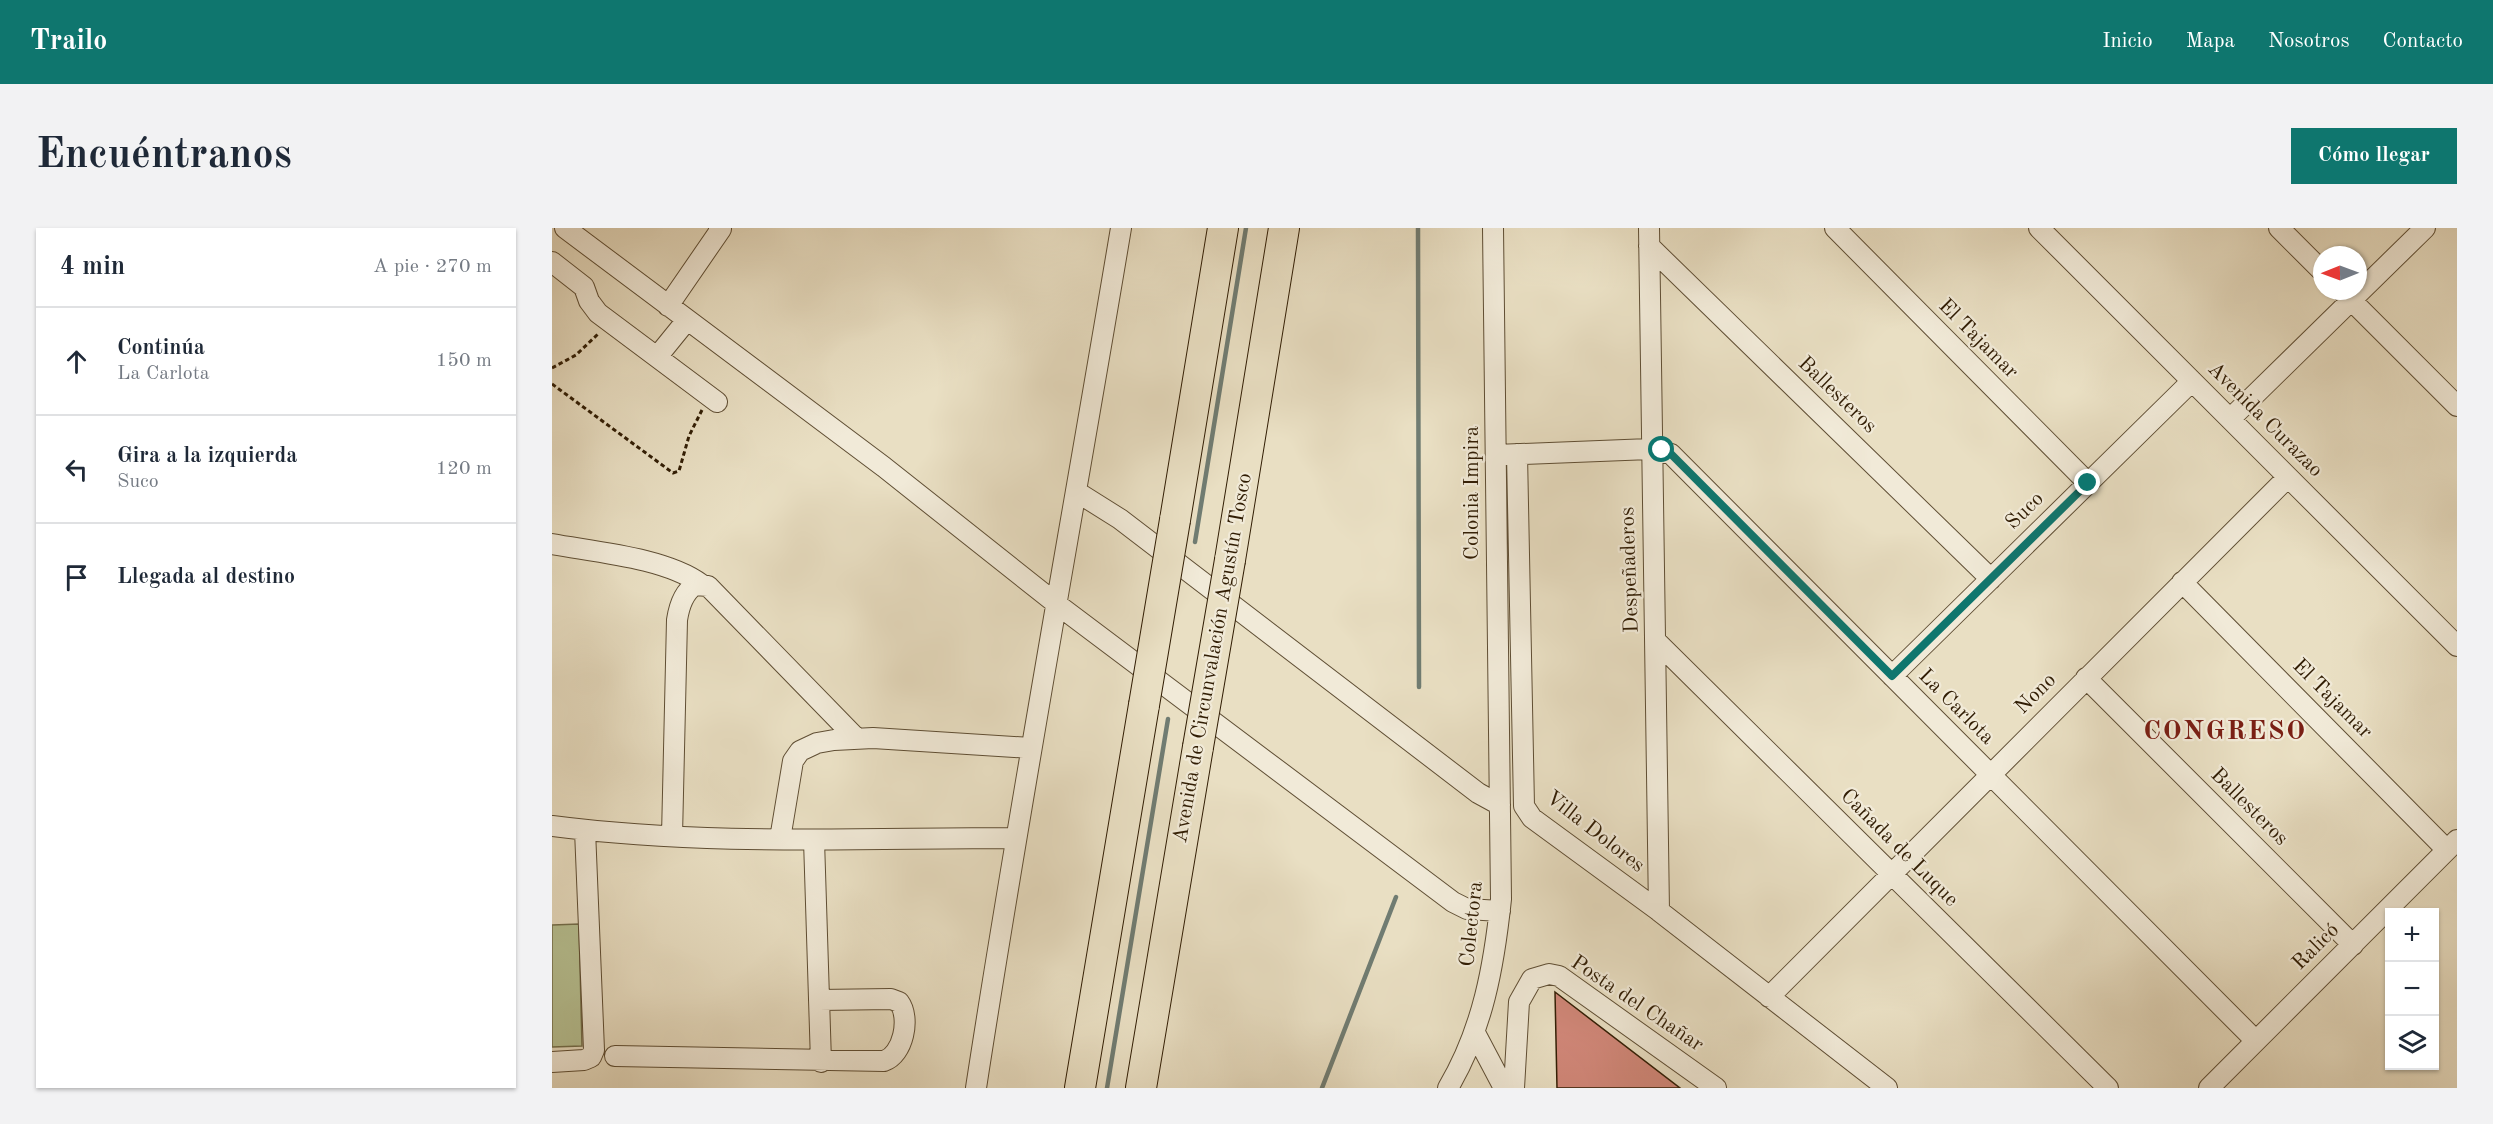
<!DOCTYPE html>
<html lang="es">
<head>
<meta charset="utf-8">
<style>
	body { margin:0; font-family:"Old Standard TT",serif; background:#f2f2f3; color:#1f2937 }
	.controls { position:absolute; right:18px; bottom:18px; display:grid; overflow:hidden; border-radius:0px; box-shadow:0 2px 4px #0004 }
	.controls button { width:54px; height:54px; display:grid; place-items:center; padding:0; border:0; border-bottom:2px solid #e0e1e3; background:#fff; color:#1f2937; font:30px sans-serif }
	.compass { position:absolute; left:1761px; top:18px; width:54px; height:54px; border-radius:50%; background:#fff; box-shadow:0 2px 4px #0004; rotate:269deg }
	.stop { position:absolute; width:18px; height:18px; margin:-14px; border:4px solid #0f766e; border-radius:50%; background:#fff }
	.stop.end { background:#0f766e; border-color:#fff; box-shadow:0 2px 6px #0008 }
	.list { margin:0; padding:0; list-style:none }
	h2 { display:flex; justify-content:space-between; align-items:center; height:78px; margin:0; padding:0 24px; font-size:26px }
	h2 small { font-size:20px; font-weight:400; color:#747a83 }
	.list li { display:grid; grid-template-columns:39px 1fr auto; gap:18px; align-items:center; box-sizing:border-box; height:108px; padding:0 24px; border-top:2px solid #e0e1e3 }
	.list b { display:block; font-size:22px; white-space:nowrap }
	.list p { margin:0; font-size:20px; white-space:nowrap; color:#747a83 }
	.list em { font-size:20px; font-style:normal; color:#747a83 }
	.icon { flex:none; width:33px; height:33px; fill:none; stroke:currentColor; stroke-width:2; stroke-linecap:round; stroke-linejoin:round }
	.map { position:relative; flex:none; width:1905px; height:860px; overflow:hidden; border-radius:0px }
	header { display:flex; align-items:center; gap:36px; box-sizing:border-box; height:84px; padding:0 30px; background:#0f766e; color:#fff }
	header strong { font-size:28px }
	nav { display:flex; gap:33px; margin-inline-start:auto; font-size:21px }
	.intro { display:flex; align-items:center; justify-content:space-between; box-sizing:border-box; height:144px; padding:0 36px }
	h1 { margin:0; font-size:42px }
	.button { padding:15px 27px; border-radius:0px; background:#0f766e; color:#fff; font-size:21px; font-weight:700 }
	main { display:flex; gap:36px; padding:0 36px }
	aside { flex:1; background:#fff; border-radius:0px; box-shadow:0 2px 4px #0004 }
	.map>svg:first-child { display:block }
</style>
</head>
<body>
<header>
<strong>Trailo</strong>
<nav><a>Inicio</a><a>Mapa</a><a>Nosotros</a><a>Contacto</a></nav>
</header>
<div class="intro"><h1>Encuéntranos</h1><a class="button">Cómo llegar</a></div>
<main>
<aside>
<h2>4 min<small>A pie · 270 m</small></h2>
<ul class="list">
<li><svg class="icon" aria-label="ahead" viewBox="0 0 24 24"><path d="M12 20V5M6 11l6-6 6 6"/></svg><div><b>Continúa</b><p>La Carlota</p></div><em>150 m</em></li>
<li><svg class="icon" aria-label="left" viewBox="0 0 24 24"><path d="M17 20v-9H6M10 6l-5 5 5 5"/></svg><div><b>Gira a la izquierda</b><p>Suco</p></div><em>120 m</em></li>
<li><svg class="icon" aria-label="arrive" viewBox="0 0 24 24"><path d="M6 21V4h12l-3 4 3 4H6"/></svg><div><b>Llegada al destino</b></div></li>
</ul>
</aside>
<div class="map">
<svg width="1905" height="860" viewBox="0 0 1905 860">
	<rect width="100%" height="100%" fill="#e9dfc3"/>
	<filter id="stains"><feTurbulence type="fractalNoise" baseFrequency=".00333" numOctaves="4"/><feColorMatrix values="0 0 0 0 .2 0 0 0 0 .09 0 0 0 0 .02 0 0 0 .5 -.17"/></filter>
	<radialGradient id="worn" r=".72"><stop offset=".6" stop-color="#630" stop-opacity="0"/><stop offset="1" stop-color="#630" stop-opacity=".3"/></radialGradient>
	<path fill="#b7c193" stroke="#746f4c" stroke-width="1.5" d="M27 696 30 818 0 819V697Z"/>
	<g fill="none" stroke-linecap="round" stroke-linejoin="round">
		<path stroke="#707c72" stroke-width="4.5" d="M866 0 867 459
			M643 314 694 0
			M555 860 616 491
			M770 860 844 669"/>
	</g>
	<path fill="#d18779" stroke="#311d04" stroke-width="1.5" d="M1003 764 1128 860H1005Z"/>
	<g fill="none" stroke-linecap="round" stroke-linejoin="round">
		<defs>
			<path id="minor" d="M13 0 332 239 506 377 901 674 915 681 948 683
				M1097 0 1107 683
				M1283 0 1536 255
				M1487 0 1905 418
				M1727 0 1770 43
				M1097 18 1439 351
				M0 34 32 59 37 73 46 85 165 174
				M1790 63 1905 178
				M116 78 169 1 167 0
				M105 129 135 92
				M1678 191 1873 0
				M965 226 972 578 980 590 1107 683 1335 860
				M944 227 1098 221 1119 226 1704 813
				M525 264 568 291 926 565 948 577
				M0 316C44 324 114 330 149 356
				M1630 354 1895 622
				M1104 413 1556 860
				M1340 448 1640 153
				M1534 450 1801 717
				M0 598C153 618 309 610 463 610
				M120 608 125 392C127 379 132 364 143 357L156 358 305 511
				M228 611 241 533 248 523 265 515 282 512 321 510 479 520
				M262 612 269 834
				M1217 769 1736 249
				M923 805 952 860
				M63 828 332 833C351 827 359 790 347 774L339 771 267 772
				M0 834 32 832 39 829 42 822 33 602
				M424 860C468 573 521 287 569 0
				M896 860C931 801 942 738 949 671L941 0
				M962 860 967 774 980 751 997 746 1007 748 1164 860
				M1657 860 1905 612"/>
			<path id="highway" d="M623 292 671 0
				M678 332 732 0
				M528 860 592 477
				M589 860 646 519"/>
		</defs>
		<use href="#minor" stroke="#5f4e34" stroke-width="22"/>
		<use href="#highway" stroke="#311d04" stroke-width="32"/>
		<path stroke="#311d04" stroke-width="3" stroke-dasharray="4.5 3" stroke-linecap="butt" d="M0 140 24 127 46 106
			M0 156 121 245 127 243 137 208 150 182"/>
		<use href="#minor" stroke="#f1ead8" stroke-width="20"/>
		<use href="#highway" stroke="#e9dfc3" stroke-width="30"/>
		<defs>
			<path id="highway-bridge" d="M592 477 623 292
				M646 519 678 332"/>
		</defs>
		<use href="#highway-bridge" stroke="#311d04" stroke-width="32" stroke-linecap="butt"/>
		<use href="#highway-bridge" stroke="#e9dfc3" stroke-width="30"/>
	</g>
	<g fill="none" stroke-linecap="round" stroke-linejoin="round">
		<path stroke="#0f766e" stroke-width="8" d="M1110 222 1119 226 1340 448 1536 255"/>
	</g>
	<g text-anchor="middle" dominant-baseline="central" stroke-width="4.5" stroke-linejoin="round" paint-order="stroke">
		<g font-size="21" fill="#311d04" stroke="#f1ead8">
			<text transform="translate(1426 111) rotate(45)">El Tajamar</text>
			<text transform="translate(1285 167) rotate(44)">Ballesteros</text>
			<text transform="translate(1713 192) rotate(45)">Avenida Curazao</text>
			<text transform="translate(920 265) rotate(-90)">Colonia Impira</text>
			<text transform="translate(1473 283) rotate(-44)">Suco</text>
			<text transform="translate(1078 342) rotate(-92)">Despeñaderos</text>
			<text transform="translate(661 430) rotate(-80)">Avenida de Circunvalación Agustín Tosco</text>
			<text transform="translate(1484 466) rotate(-45)">Nono</text>
			<text transform="translate(1780 471) rotate(45)">El Tajamar</text>
			<text transform="translate(1404 479) rotate(45)">La Carlota</text>
			<text transform="translate(1697 579) rotate(45)">Ballesteros</text>
			<text transform="translate(1043 604) rotate(38)">Villa Dolores</text>
			<text transform="translate(1347 620) rotate(45)">Cañada de Luque</text>
			<text transform="translate(920 696) rotate(-84)">Colectora</text>
			<text transform="translate(1764 719) rotate(-45)">Ralicó</text>
			<text transform="translate(1085 776) rotate(34)">Posta del Chañar</text>
		</g>
		<g font-size="27" font-weight="bold" letter-spacing="1.5" fill="#7a1f14" stroke="#f1ead8">
			<text x="1673" y="503">CONGRESO</text>
		</g>
	</g>
	<rect width="100%" height="100%" filter="url(#stains)"/>
	<rect width="100%" height="100%" fill="url(#worn)"/>
</svg>
<div class="controls">
<button>+</button>
<button>−</button>
<button><svg class="icon" aria-label="layers" viewBox="0 0 24 24"><path d="M12 4l9 5-9 5-9-5zM3 14l9 5 9-5"/></svg></button>
</div>
<svg class="compass" viewBox="-18 -18 36 36"><path d="M0-13l5 13h-10z" fill="#e53935"/><path d="M0 13l5-13h-10z" fill="#747a83"/></svg>
<div class="stop" style="left:1110px;top:222px"></div>
<div class="stop end" style="left:1536px;top:255px"></div>
</div>
</main>
</body>
</html>
